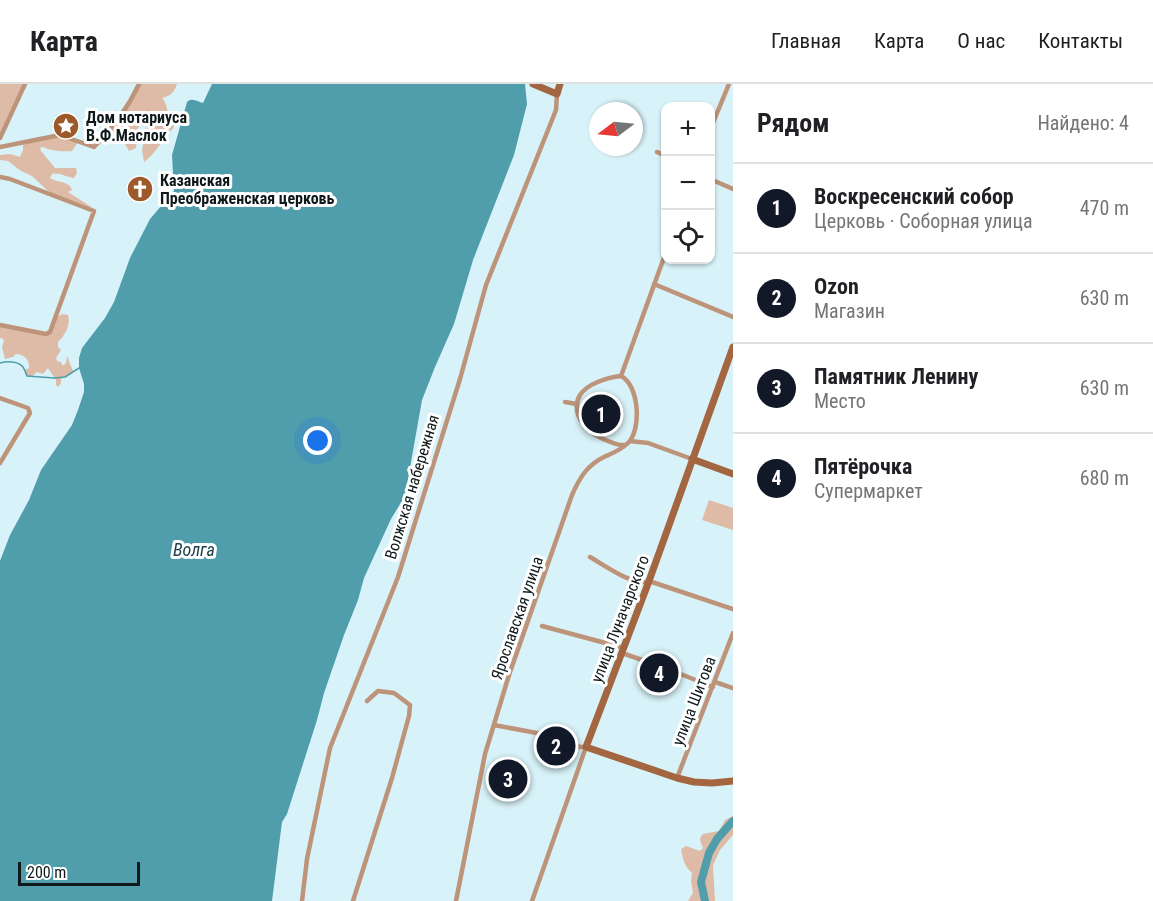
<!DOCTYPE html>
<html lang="ru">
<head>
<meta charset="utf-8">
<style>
	body { margin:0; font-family:"Roboto Condensed",sans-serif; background:#f2f2f2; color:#202124 }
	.controls { position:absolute; right:18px; top:18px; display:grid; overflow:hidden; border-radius:12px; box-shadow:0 2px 4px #0004 }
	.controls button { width:54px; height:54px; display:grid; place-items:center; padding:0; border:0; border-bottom:2px solid #e0e0e0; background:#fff; color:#202124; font:30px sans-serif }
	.compass { position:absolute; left:589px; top:18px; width:54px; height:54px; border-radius:50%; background:#fff; box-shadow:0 2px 4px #0004; rotate:254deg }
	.scale { position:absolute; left:18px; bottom:15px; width:122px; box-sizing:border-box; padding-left:6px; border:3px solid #0f191b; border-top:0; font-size:16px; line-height:21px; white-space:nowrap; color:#0f191b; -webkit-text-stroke:4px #fff; paint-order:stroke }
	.you { position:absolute; left:318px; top:357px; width:21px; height:21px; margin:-15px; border:4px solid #fff; border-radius:50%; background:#1a73e8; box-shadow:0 0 0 9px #1a73e833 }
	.badge { display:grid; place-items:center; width:39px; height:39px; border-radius:50%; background:#111827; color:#fff; font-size:20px; font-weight:700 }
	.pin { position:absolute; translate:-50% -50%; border:3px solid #fff; box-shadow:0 2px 6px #0006 }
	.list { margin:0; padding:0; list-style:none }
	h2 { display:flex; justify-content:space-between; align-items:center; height:78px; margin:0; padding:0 24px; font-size:26px }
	h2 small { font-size:20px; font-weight:400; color:#757577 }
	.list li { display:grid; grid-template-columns:39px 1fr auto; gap:18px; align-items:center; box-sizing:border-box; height:90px; padding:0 24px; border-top:2px solid #e0e0e0 }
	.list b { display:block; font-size:22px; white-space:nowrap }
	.list p { margin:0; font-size:20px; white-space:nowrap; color:#757577 }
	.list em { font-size:20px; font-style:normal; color:#757577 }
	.icon { flex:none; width:33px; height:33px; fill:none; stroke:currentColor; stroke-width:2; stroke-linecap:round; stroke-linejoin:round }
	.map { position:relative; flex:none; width:733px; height:817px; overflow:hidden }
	header { display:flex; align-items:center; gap:36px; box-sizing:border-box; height:84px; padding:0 30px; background:#fff; border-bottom:2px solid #e0e0e0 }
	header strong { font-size:28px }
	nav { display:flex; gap:33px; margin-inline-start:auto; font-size:21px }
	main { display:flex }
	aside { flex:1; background:#fff }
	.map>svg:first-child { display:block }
</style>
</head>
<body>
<header>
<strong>Карта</strong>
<nav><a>Главная</a><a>Карта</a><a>О нас</a><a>Контакты</a></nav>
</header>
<main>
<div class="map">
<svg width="733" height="817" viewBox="0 0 733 817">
	<rect width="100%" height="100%" fill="#d7f2f8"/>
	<path fill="#debba6" d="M0 0H23L0 49Z
		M140 0H177C174 9 170 12 162 14 168 21 168 28 167 37L174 38V43L151 72 144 78 142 66 147 42 141 40 138 44 136 64 129 67 125 60 130 51C122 51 116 57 108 58L106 54Z
		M60 52 78 58 72 67C63 68 51 67 43 63L40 64 41 67 55 84H76L77 89 74 94C66 93 59 88 52 90L50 94C58 99 62 96 70 102L72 106 68 108 93 124 50 109 32 92 21 87 8 77 0 76V71L10 70 20 73 23 66V60Z
		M62 230 68 231C71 241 65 251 58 258V263L61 266 56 274 57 277 61 278 62 281H64L66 279 67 272 73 287 70 291 61 295V299L58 303 56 301V296L48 284 43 290 37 288 31 293 27 292 25 289V286L29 284C30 276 24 270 16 270L13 273 5 275 2 263 4 257 3 255 0 254V242L46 251 57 233Z
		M709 416 733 424V446L702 436Z
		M733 732V751L720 766 713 781 715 817H688L693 809 691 797 692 789C684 782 683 775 681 765L686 762 700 767 703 764 700 756 701 752 703 750 719 747 725 736Z"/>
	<path fill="#509dac" d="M212 0H525L527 20 514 71 473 176 454 240 435 283 422 316 405 412 391 435 364 494 358 516 344 551 324 609 317 636 287 730 282 738 272 817H0V477L10 451 29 416 41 386 72 341 78 326 84 308V300L79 284V274L82 264 105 234 114 218 130 174 150 135 174 107 172 71 187 18C192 13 198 18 203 19Z"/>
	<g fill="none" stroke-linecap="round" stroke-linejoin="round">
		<path stroke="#509dac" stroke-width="1.5" d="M0 279C7 277 18 277 23 283 25 286 26 289 27 292L54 294 65 293 79 284"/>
		<path stroke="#509dac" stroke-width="8" d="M705 817 701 798 709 769 717 755 733 737"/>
		<path stroke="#bd9379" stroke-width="4.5" d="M710 46 729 0
			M0 54 25 0
			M0 63 60 51 94 63C113 44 128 24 139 0
			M657 68 666 72
			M0 93 10 95 94 127 50 248 46 250 0 241
			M710 95 733 105
			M654 200 733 233
			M621 292C608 293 587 300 580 311 569 330 588 348 603 355 611 358 617 362 625 361
			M0 314 28 324 30 329 0 379
			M565 318 577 320
			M630 357 648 359 692 375
			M590 473C604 481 634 503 649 497L733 525
			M542 542 624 564
			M622 569 668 585 713 603
			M715 598 733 604
			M494 641 542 650 580 663H586L532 817
			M677 694 733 549
			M302 817 307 775 330 664 398 493 460 295 486 201 556 26 557 10
			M353 817 392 694 409 632 410 621 394 609 378 607 367 617
			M456 817 485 670 509 591 572 411C579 395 587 381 604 373 613 369 621 366 628 359 642 345 639 301 621 292L666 168"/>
		<path stroke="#a36640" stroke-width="7" d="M533 0 557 10 560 0
			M733 263 649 497 586 663 677 694 694 698 712 699 733 697
			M692 375 733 390"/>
	</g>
	<defs>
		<symbol id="sight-disc" viewBox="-11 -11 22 22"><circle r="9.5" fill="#9d592a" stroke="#fff"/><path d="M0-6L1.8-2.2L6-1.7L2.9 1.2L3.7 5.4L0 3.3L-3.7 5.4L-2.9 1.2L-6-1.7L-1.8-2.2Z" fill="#fff"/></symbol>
		<symbol id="church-disc" viewBox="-11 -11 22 22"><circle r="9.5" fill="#9d592a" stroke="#fff"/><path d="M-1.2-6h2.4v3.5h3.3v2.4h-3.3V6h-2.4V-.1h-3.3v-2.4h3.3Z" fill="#fff"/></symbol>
	</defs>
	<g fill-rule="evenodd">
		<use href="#sight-disc" x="51" y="27" width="30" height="30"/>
		<use href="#church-disc" x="125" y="90" width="30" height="30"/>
	</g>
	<g text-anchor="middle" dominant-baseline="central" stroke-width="6" stroke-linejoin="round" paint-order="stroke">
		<g font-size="16" font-weight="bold" fill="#0f191b" stroke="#fff" text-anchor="start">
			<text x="86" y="33">Дом нотариуса<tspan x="86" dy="18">В.Ф.Маслок</tspan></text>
			<text x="160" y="96">Казанская<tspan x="160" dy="18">Преображенская церковь</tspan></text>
		</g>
		<g font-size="16" fill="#0f191b" stroke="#fff">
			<text transform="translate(412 403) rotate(-73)">Волжская набережная</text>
			<text transform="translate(517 534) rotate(-71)">Ярославская улица</text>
			<text transform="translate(620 535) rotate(-69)">улица Луначарского</text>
			<text transform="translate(694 617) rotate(-69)">улица Шитова</text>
		</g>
		<g font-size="18" font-style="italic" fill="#193e45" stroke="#fff">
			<text x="194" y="465">Волга</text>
		</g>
	</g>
</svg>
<div class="controls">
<button>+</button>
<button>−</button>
<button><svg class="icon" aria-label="locate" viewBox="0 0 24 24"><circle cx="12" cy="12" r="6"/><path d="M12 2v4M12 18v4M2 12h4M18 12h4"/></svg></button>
</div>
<svg class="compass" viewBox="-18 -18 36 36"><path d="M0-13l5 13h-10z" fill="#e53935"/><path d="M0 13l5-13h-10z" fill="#757577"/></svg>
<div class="scale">200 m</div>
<div class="you"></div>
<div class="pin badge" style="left:601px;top:330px">1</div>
<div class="pin badge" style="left:556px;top:662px">2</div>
<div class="pin badge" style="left:508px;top:695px">3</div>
<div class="pin badge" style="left:659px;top:589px">4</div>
</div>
<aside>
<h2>Рядом<small>Найдено: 4</small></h2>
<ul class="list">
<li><span class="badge">1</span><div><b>Воскресенский собор</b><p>Церковь · Соборная улица</p></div><em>470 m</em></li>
<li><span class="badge">2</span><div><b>Ozon</b><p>Магазин</p></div><em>630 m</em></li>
<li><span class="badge">3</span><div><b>Памятник Ленину</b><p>Место</p></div><em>630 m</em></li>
<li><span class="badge">4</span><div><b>Пятёрочка</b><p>Супермаркет</p></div><em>680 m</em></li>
</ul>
</aside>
</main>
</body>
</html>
